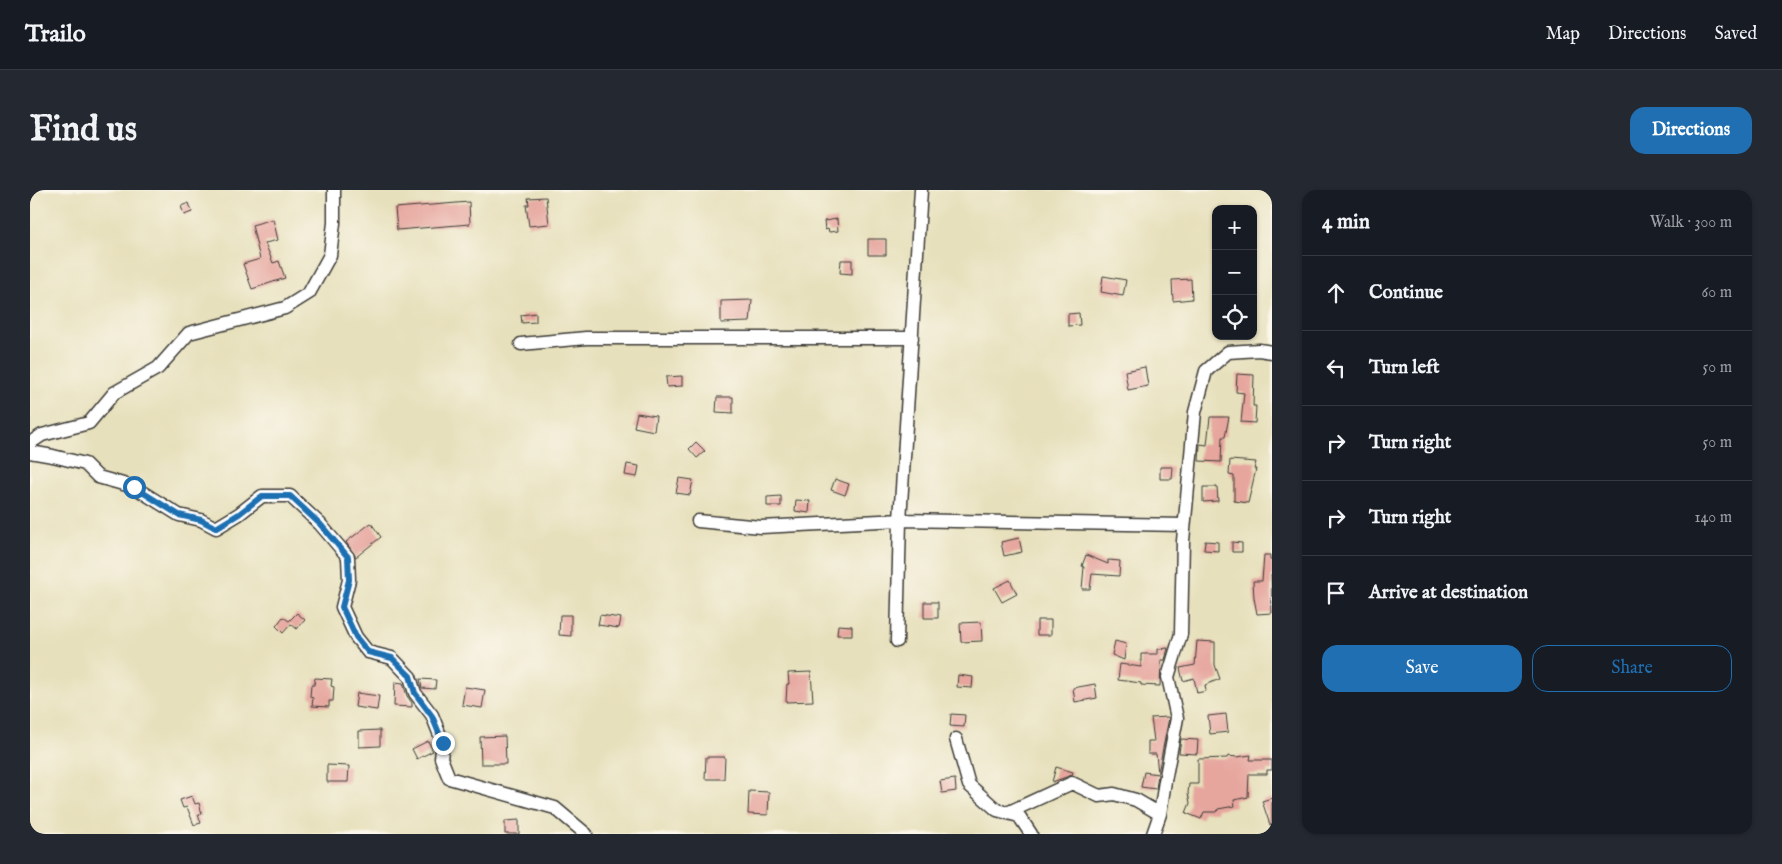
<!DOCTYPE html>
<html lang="en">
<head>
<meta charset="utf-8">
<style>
	body { margin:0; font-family:"IM FELL English",serif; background:#242831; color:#f1f3f6 }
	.controls { position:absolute; right:15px; top:15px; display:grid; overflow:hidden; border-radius:10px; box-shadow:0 1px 4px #0004 }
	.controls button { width:45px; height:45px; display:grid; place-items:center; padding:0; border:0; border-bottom:1px solid #363941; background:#171b24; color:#f1f3f6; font:25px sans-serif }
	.stop { position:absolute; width:15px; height:15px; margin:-11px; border:4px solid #1f6fb2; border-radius:50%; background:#fff }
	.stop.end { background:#1f6fb2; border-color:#fff; box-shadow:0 1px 5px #0008 }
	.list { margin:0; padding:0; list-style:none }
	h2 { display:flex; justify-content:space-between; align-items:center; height:65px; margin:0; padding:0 20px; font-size:21px }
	h2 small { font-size:16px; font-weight:400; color:#9ea1a6 }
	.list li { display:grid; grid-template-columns:32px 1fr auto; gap:15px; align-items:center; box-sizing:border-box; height:75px; padding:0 20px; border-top:1px solid #363941 }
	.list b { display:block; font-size:19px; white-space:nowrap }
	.list em { font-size:16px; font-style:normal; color:#9ea1a6 }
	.actions { display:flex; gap:10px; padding:15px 20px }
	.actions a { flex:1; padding:11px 0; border:1px solid #1f6fb2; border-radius:15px; text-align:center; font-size:18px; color:#1f6fb2 }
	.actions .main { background:#1f6fb2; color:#fff }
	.icon { flex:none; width:28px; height:28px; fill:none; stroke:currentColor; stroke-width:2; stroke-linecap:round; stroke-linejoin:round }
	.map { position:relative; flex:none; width:1242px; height:644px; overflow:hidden; border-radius:15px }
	header { display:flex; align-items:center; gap:30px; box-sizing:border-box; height:70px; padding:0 25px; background:#171b24; border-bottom:1px solid #363941 }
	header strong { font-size:24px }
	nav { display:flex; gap:28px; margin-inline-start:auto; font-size:18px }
	.intro { display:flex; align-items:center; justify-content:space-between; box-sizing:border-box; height:120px; padding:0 30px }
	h1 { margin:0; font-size:35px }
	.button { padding:12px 22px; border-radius:15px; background:#1f6fb2; color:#fff; font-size:18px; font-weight:700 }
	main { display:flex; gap:30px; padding:0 30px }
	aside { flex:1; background:#171b24; border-radius:15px; box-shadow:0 1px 4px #0004 }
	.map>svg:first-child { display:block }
</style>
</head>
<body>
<header>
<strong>Trailo</strong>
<nav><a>Map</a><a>Directions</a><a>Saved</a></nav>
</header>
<div class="intro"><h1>Find us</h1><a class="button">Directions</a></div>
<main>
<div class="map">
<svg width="1242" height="644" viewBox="0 0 1242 644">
	<rect width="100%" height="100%" fill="#fbf7ec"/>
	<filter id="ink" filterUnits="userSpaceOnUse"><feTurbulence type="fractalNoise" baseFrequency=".02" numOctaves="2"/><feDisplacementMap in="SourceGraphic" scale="10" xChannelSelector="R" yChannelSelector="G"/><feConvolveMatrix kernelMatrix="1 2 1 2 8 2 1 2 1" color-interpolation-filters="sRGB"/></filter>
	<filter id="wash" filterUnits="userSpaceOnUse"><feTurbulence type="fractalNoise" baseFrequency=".0096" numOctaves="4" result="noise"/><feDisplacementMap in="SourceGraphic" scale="20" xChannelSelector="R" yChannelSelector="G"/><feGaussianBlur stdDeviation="1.12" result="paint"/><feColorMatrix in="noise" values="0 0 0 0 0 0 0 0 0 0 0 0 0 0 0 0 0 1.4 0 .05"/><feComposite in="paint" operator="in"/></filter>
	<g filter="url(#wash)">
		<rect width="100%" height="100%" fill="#e7e0bc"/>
		<g id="blocks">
			<path fill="#e6a59d" d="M516 7 519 34 499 36 496 15H499L498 8Z
				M439 12 440 34 367 40 365 18Z
				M159 13 162 22 154 25 151 16Z
				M243 29 248 50 235 53 243 73 249 71 255 88 222 99 213 74 230 69 222 35Z
				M807 29 808 41 799 42 798 39 795 40 794 31Z
				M838 49H856V65H838Z
				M811 70H822V84L810 83Z
				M1073 86 1096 90 1093 106 1071 102Z
				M1161 89 1162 109 1143 111 1142 90Z
				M722 110 720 132 691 133V111Z
				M506 123V132L492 133 491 125Z
				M1049 123 1050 135 1038 136V124Z
				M1115 177 1118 196 1098 200 1095 181Z
				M1207 184 1224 185 1223 216H1226L1225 233 1211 232 1214 203 1206 202Z
				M652 186V196L637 197 636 187Z
				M687 207H703V223L686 222Z
				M607 223 626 226 624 241 604 237Z
				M1180 227H1199L1195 247H1192L1191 272 1169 271 1170 254 1177 255Z
				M666 252 675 261 667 268 659 259Z
				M1200 270 1226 272 1224 279H1226L1218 313 1204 311V286L1199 285Z
				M597 274 609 276 607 287 595 285Z
				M1130 277H1143L1142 289H1130Z
				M649 288 663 290 660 305 646 303Z
				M805 289 819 294 815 305 801 300Z
				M1173 297H1187L1188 311 1173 312Z
				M751 306V316H737V307Z
				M766 310 780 311 779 323 765 321Z
				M341 333 351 347 326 367 316 352Z
				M989 348 992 362 974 366 971 352Z
				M1175 351 1188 352V361L1174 360Z
				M1202 352 1212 353V362H1202Z
				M1056 365 1078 374V370L1090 371 1089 386 1062 384 1060 399H1052L1054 377 1052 376Z
				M1234 365H1240V370H1242V385H1241L1242 423 1227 424 1224 408 1223 391H1232Z
				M980 390 987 404 972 412 964 398Z
				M894 412H908V428H894Z
				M267 423 275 430 267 439 261 434 253 443 246 436 253 427 259 431Z
				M530 425H541V446L529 445Z
				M570 425 591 428 589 438 568 435Z
				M1007 430H1021V445H1007Z
				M951 432 952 451 931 452 930 433Z
				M808 435 822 436V445H807Z
				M1085 451 1096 454 1094 470 1082 465Z
				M1167 451 1185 452V475L1190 489 1175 495 1176 501 1167 503 1164 488 1153 491 1150 478 1165 475Z
				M1138 458 1135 470H1131L1130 496 1111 495V493L1088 490 1090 474 1111 477V464H1128V459Z
				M781 482 783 511 756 512 757 494H759L758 483Z
				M928 485 943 487 942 498 927 497Z
				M285 488 302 489 301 496 304 497 303 511H299V517L282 516 283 508 280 507 281 495H284Z
				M390 489 406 490 405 499 392 498Z
				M365 492 373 493 377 506 382 513V517L364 516Z
				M1065 494 1067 508 1045 512 1043 498Z
				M435 497 455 500 452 518 432 515Z
				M327 503 349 506 347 520 325 517Z
				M921 524 935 525 934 537 920 536Z
				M1196 524 1198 542 1180 544 1178 526Z
				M1138 527 1139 528 1128 583 1126 564H1118V551H1124L1121 528Z
				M350 540V556L329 557V541Z
				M475 546 476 574H451L450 547Z
				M1151 549 1168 550 1167 564 1149 563Z
				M398 551 403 561 387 569 382 559Z
				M1221 565 1220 570H1242V580H1237V584H1219L1218 607 1204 610 1205 616 1188 619 1187 622H1174L1171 629 1156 623 1160 613 1158 603 1159 594H1168V569L1197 568 1198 566 1207 567Z
				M676 567H695L694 589H675Z
				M297 575 319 576 318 592H297Z
				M1026 577 1043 582 1042 585 1022 592Z
				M1114 582 1128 584 1126 599 1111 597Z
				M925 589 926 601 912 603 910 591Z
				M719 601 739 602 738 625 718 624Z
				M162 606 165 614 169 613 172 624 168 625 171 633 164 635 157 617 153 618 150 610Z
				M1242 608V635H1240L1232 611Z
				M489 630V644H475V631Z"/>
		</g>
	</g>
	<g filter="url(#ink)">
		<use href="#blocks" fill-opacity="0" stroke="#3a3934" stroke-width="1"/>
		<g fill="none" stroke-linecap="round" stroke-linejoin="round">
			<defs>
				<path id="minor" d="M491 154 556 148H882
					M0 253 12 245 59 233 84 203 128 178 159 143 255 118 279 103 300 65 304 33V0
					M0 262 23 266 55 274 68 287 104 297 149 325 171 330 186 338 209 324 232 306H260L290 334 318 367 319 390 312 417 326 447 338 462 362 468 380 487 385 503 402 525 413 553 411 568 419 588 525 618 556 644
					M668 331 731 337 870 330 1154 335
					M867 451 870 330 891 0
					M926 549 939 595 967 620 989 626 1001 644
					M977 623 1042 593 1069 606 1084 604 1106 610 1130 624 1123 644
					M1130 624 1135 591 1147 528 1138 487 1151 444 1153 351 1165 222 1176 181 1198 162 1229 160 1242 162"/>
			</defs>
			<use href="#minor" stroke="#3a3934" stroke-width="15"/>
			<use href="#minor" stroke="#fff" stroke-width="12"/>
		</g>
	</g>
	<g fill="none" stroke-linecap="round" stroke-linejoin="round" filter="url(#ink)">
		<path stroke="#1f6fb2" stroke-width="6" d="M104 297 149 325 171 330 186 338 209 324 232 306H260L290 334 318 367 319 390 312 417 326 447 338 462 362 468 380 486 385 503 402 526 413 553"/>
	</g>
</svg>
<div class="controls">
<button>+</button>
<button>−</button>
<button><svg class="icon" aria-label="locate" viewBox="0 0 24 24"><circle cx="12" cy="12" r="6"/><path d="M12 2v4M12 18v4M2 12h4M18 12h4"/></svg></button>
</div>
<div class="stop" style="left:104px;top:297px"></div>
<div class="stop end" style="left:413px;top:553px"></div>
</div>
<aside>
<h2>4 min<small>Walk · 300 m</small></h2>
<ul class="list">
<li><svg class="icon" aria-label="ahead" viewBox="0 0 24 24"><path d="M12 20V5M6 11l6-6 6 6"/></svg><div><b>Continue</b></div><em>60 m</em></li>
<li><svg class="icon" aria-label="left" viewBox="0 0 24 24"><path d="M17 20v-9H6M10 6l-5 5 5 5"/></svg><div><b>Turn left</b></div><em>50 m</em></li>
<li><svg class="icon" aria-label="right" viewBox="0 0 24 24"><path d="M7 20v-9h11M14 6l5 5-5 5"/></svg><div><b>Turn right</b></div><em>50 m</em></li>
<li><svg class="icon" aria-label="right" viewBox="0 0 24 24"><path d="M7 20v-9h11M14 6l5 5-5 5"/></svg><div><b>Turn right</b></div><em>140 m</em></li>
<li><svg class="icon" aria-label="arrive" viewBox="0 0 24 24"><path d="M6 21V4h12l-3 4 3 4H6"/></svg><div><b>Arrive at destination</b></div></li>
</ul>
<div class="actions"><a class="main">Save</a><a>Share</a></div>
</aside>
</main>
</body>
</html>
